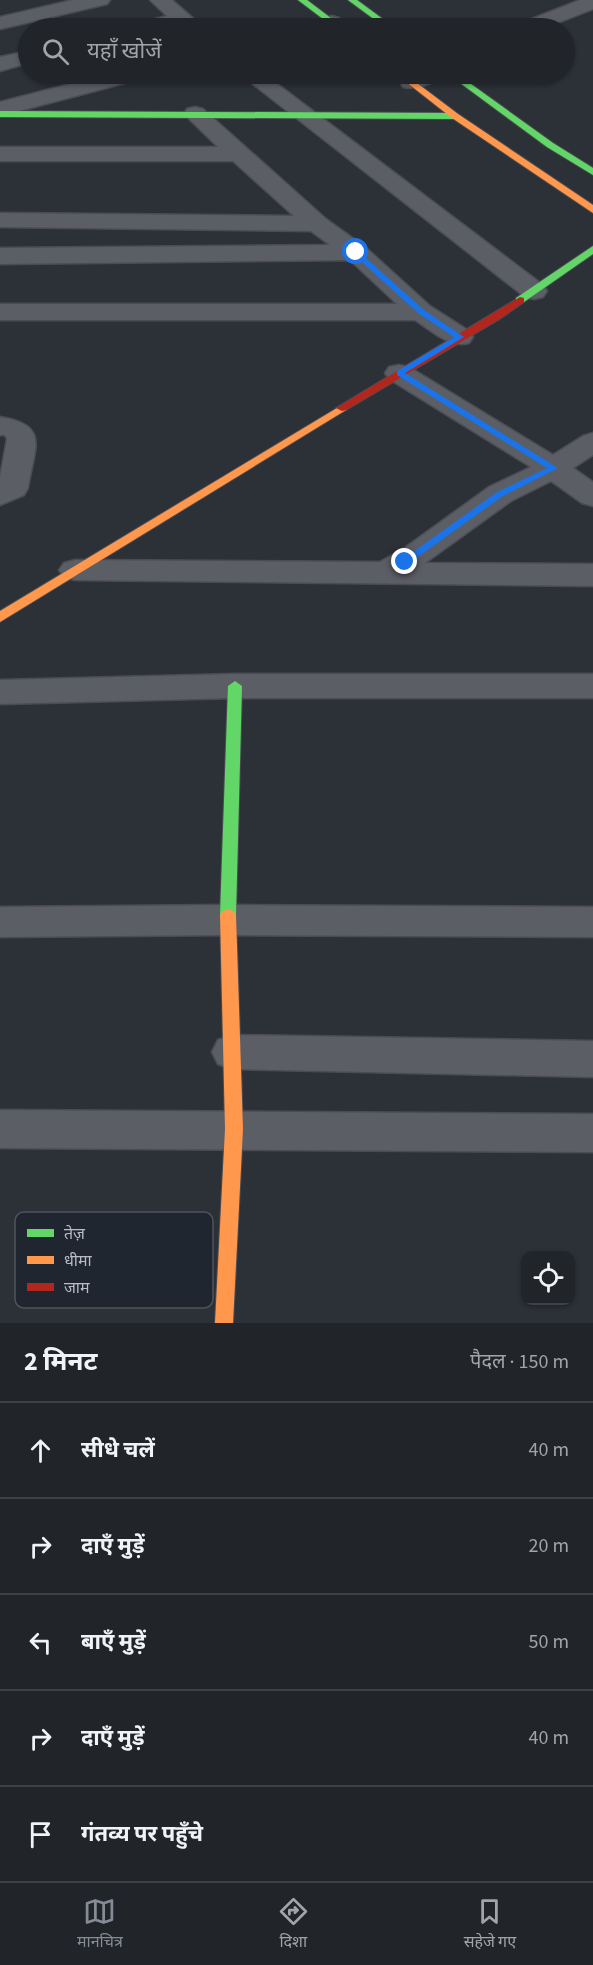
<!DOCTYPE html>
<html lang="hi">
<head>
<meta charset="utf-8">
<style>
	body { margin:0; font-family:"Source Sans 3","Noto Sans Devanagari",sans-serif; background:#2d3035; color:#f1f3f6 }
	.controls { position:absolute; right:18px; bottom:18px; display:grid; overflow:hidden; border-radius:12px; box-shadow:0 2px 4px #0004 }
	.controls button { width:54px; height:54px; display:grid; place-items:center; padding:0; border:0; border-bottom:2px solid #3e4146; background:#212429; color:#f1f3f6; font:30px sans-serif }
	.stop { position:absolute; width:18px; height:18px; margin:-14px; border:4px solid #1a73e8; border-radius:50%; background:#fff }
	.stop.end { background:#1a73e8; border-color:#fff; box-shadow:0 2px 6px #0008 }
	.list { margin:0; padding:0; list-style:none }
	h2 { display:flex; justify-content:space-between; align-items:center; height:78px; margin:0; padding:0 24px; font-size:26px }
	h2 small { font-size:20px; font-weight:400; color:#a2a4a8 }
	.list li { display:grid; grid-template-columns:39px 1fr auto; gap:18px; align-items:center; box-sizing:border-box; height:96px; padding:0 24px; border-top:2px solid #3e4146 }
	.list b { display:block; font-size:22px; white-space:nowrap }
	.list em { font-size:20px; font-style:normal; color:#a2a4a8 }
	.icon { flex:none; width:33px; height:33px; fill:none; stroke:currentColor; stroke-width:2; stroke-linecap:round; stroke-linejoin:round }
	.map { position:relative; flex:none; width:593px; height:1323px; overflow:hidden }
	.search { position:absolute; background:#212429; box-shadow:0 2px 4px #0004; left:18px; right:18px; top:18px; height:66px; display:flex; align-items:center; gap:15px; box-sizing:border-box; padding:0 21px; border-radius:33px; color:#a2a4a8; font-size:22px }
	.sheet { height:558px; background:#212429 }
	nav { display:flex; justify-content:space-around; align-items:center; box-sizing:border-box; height:84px; border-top:2px solid #3e4146; background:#212429; font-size:16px; color:#a2a4a8 }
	nav a { display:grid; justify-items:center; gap:3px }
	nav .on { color:#868b95 }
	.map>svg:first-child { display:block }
</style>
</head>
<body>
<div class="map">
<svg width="593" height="1323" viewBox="0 0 593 1323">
	<rect width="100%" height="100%" fill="#2c3037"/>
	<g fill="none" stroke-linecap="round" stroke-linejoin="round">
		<defs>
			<path id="street" d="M73 0H110L107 4 0 29V17Z
				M150 0H172L204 28H181L178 26 167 28H133L136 24 167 16Z
				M580 0H593V9L544 28H515L519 24Z
				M332 16 339 18 342 22 339 26 295 28 299 24Z
				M28 51V63L0 71V57Z
				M109 74H143L140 79 0 116V102Z
				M240 74H264L543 285 547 291 543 297 534 299 525 297Z
				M413 74H443C436 84 415 90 403 87L400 82 403 77Z
				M195 107 203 109 326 219 365 247 430 306 469 331 473 337 469 343C449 348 432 331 415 320H0V304H397L350 260 0 264V248L330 245 311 231 0 227V213L294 216 233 161H0V147H218L184 114 187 109Z
				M399 365 409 367 553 455 583 436 593 433V455L573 468 593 482V506L582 503 551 481 511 501 425 563 593 564V586L75 580 64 577 59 570 64 563 75 560 380 562 406 547 489 487 531 467 389 379 385 373 389 367Z
				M0 417C51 425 34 448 28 488L24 495 0 505V477L7 439 5 435H0Z
				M235 674H593V698H235L0 704V680Z
				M228 905 593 907V937L228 935 0 937V907Z
				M232 1035 593 1041V1077L232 1069 218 1064 212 1052 218 1040Z
				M0 1110 593 1114V1152L0 1148Z"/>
			<path id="fast" d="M298 0H307L344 28H335Z
				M348 0H357L395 28H386Z
				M448 74H457L553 143 593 168V175L547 147Z
				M0 111 455 113 460 116 455 119 0 117Z
				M593 246V254L524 302H516V298Z
				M235 681 242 686 236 915 233 919 228 921 223 919 220 915 228 686Z"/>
			<path id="slow" d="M396 74H405L458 114 593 205V213L452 118Z
				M342 405 346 406 348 408 346 410 0 622V611Z
				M228 909 233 911 236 915 243 1129 233 1323H215L225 1129 220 915 223 911Z"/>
			<path id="jam" d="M520 297 524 298V302L498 320 346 410 342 411 336 408Z"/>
		</defs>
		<use href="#street" stroke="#4a4c52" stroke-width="3"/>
		<use href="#fast" stroke="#4a4c52" stroke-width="2"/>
		<use href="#slow" stroke="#4a4c52" stroke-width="2"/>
		<use href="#jam" stroke="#4a4c52" stroke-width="2"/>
		<use href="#street" fill="#5c5e65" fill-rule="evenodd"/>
		<use href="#fast" fill="#63d668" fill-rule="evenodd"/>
		<use href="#slow" fill="#ff974d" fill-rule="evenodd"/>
		<use href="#jam" fill="#b3261e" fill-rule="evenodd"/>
	</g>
	<path fill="#1a73e8" d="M353 251H358L424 310 464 337 405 373 558 468 503 496 405 566 400 562 402 560 497 492 547 468 397 375V371L454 337 418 313 353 254Z"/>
	<rect x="15" y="1212" width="198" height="96" rx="9" fill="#202630" stroke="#4d535d" stroke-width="1.5"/>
	<rect x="27" y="1229" width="27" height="8" fill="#63d668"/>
	<rect x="27" y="1256" width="27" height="8" fill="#ff974d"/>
	<rect x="27" y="1283" width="27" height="8" fill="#b3261e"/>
	<g font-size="16" fill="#b7bcc7">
		<text x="64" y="1239">तेज़</text>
		<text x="64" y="1266">धीमा</text>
		<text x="64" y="1293">जाम</text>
	</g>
</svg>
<div class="controls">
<button><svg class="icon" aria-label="locate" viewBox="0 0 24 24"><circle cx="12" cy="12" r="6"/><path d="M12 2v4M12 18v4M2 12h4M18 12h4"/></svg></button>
</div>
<div class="stop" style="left:356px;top:252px"></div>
<div class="stop end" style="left:405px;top:562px"></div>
<div class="search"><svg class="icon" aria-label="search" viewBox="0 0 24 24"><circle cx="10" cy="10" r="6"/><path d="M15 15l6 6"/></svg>यहाँ खोजें</div>
</div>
<section class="sheet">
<h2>2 मिनट<small>पैदल · 150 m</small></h2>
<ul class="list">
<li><svg class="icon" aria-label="ahead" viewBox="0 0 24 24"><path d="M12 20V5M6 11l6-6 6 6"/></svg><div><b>सीधे चलें</b></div><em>40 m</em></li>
<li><svg class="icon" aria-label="right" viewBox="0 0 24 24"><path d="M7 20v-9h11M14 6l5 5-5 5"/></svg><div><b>दाएँ मुड़ें</b></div><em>20 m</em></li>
<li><svg class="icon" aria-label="left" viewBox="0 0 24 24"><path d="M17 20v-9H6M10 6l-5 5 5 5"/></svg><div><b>बाएँ मुड़ें</b></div><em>50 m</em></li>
<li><svg class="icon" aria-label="right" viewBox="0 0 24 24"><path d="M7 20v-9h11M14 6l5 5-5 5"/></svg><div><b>दाएँ मुड़ें</b></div><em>40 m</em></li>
<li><svg class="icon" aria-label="arrive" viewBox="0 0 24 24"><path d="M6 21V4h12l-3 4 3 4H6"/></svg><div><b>गंतव्य पर पहुँचे</b></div></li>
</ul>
</section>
<nav>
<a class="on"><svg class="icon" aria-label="map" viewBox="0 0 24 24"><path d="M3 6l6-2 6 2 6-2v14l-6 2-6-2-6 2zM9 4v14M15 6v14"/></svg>मानचित्र</a>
<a><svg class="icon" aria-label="directions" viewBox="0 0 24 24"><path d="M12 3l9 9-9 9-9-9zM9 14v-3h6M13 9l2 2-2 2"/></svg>दिशा</a>
<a><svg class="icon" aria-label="saved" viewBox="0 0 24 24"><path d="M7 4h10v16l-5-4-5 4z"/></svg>सहेजे गए</a>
</nav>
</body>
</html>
